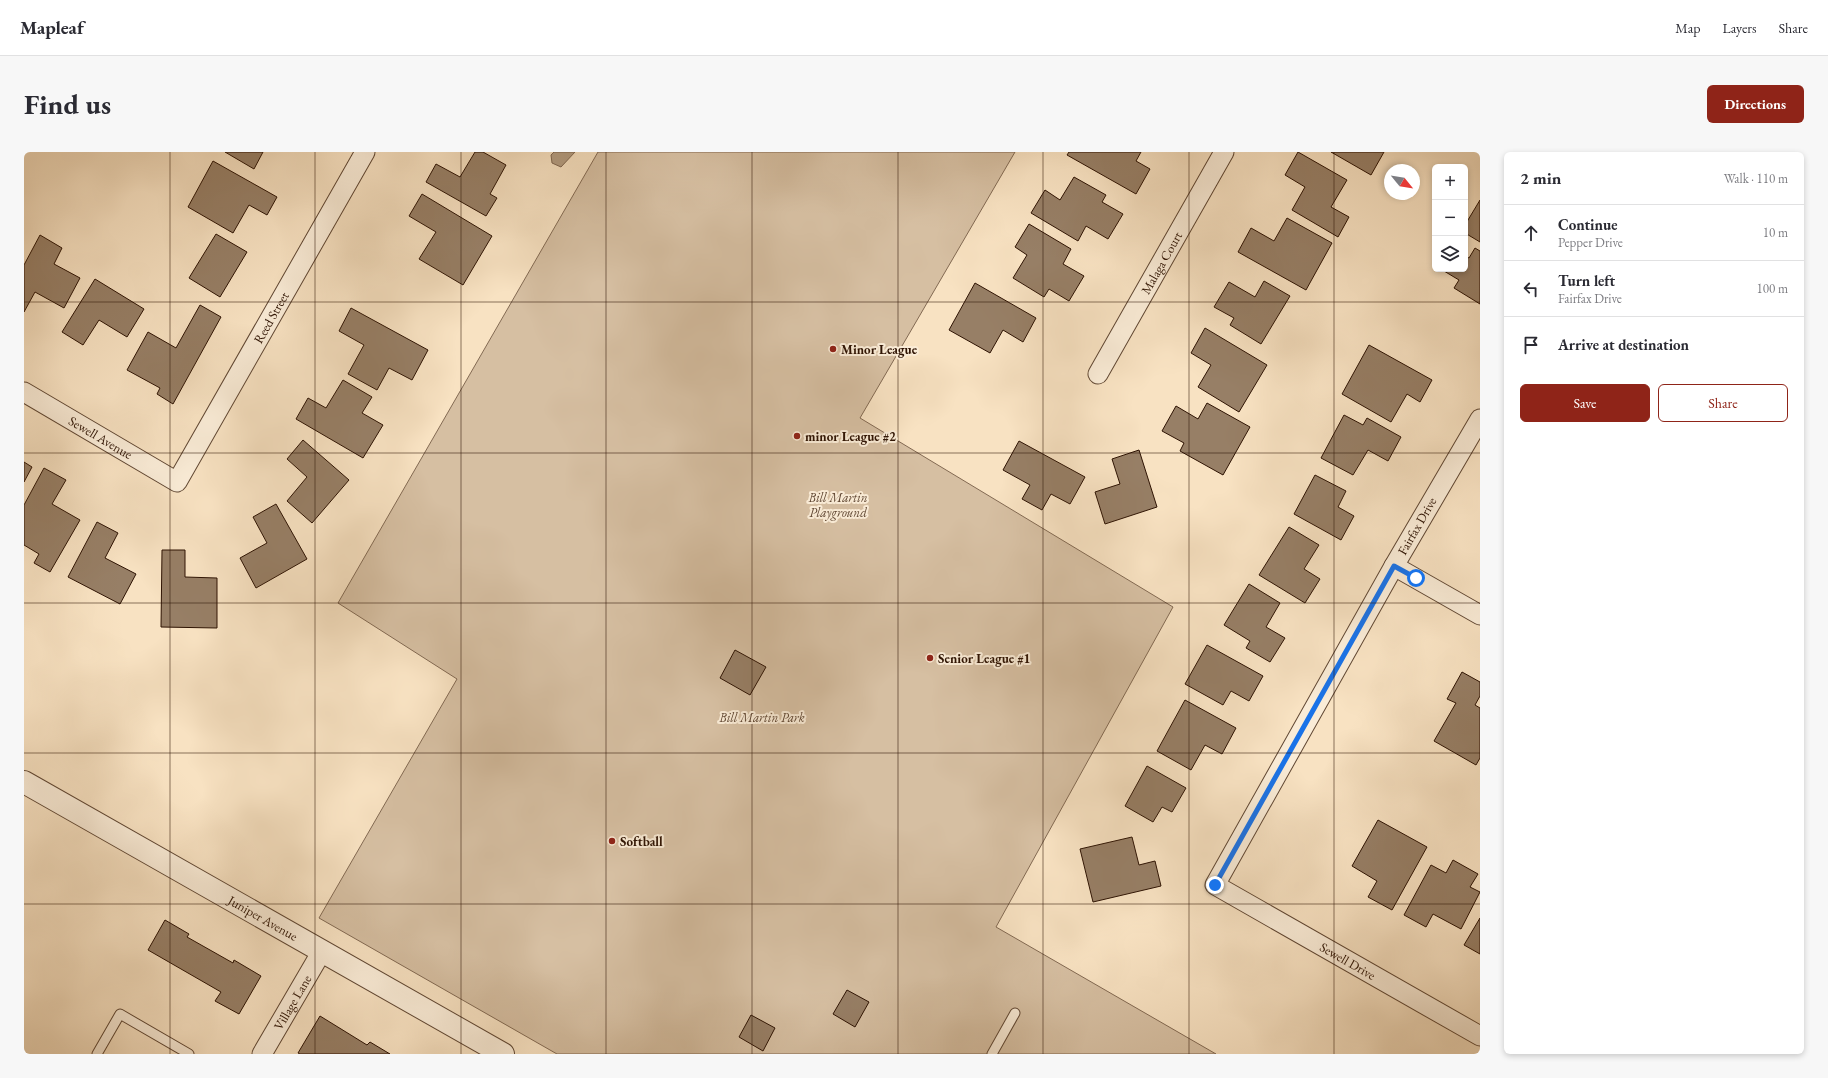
<!DOCTYPE html>
<html lang="en">
<head>
<meta charset="utf-8">
<style>
	body { margin:0; font-family:"EB Garamond",serif; background:#f7f7f7; color:#2b2b33 }
	.controls { position:absolute; right:12px; top:12px; display:grid; overflow:hidden; border-radius:6px; box-shadow:0 2px 6px #0003 }
	.controls button { width:36px; height:36px; display:grid; place-items:center; padding:0; border:0; border-bottom:1px solid #e1e1e2; background:#fff; color:#2b2b33; font:20px sans-serif }
	.compass { position:absolute; left:1360px; top:12px; width:36px; height:36px; border-radius:50%; background:#fff; box-shadow:0 2px 6px #0003; rotate:120deg }
	.stop { position:absolute; width:12px; height:12px; margin:-9px; border:3px solid #1a73e8; border-radius:50%; background:#fff }
	.stop.end { background:#1a73e8; border-color:#fff; box-shadow:0 1px 4px #0008 }
	.list { margin:0; padding:0; list-style:none }
	h2 { display:flex; justify-content:space-between; align-items:center; height:52px; margin:0; padding:0 16px; font-size:17px }
	h2 small { font-size:13px; font-weight:400; color:#7c7c81 }
	.list li { display:grid; grid-template-columns:26px 1fr auto; gap:12px; align-items:center; box-sizing:border-box; height:56px; padding:0 16px; border-top:1px solid #e1e1e2 }
	.list b { display:block; font-size:15px; white-space:nowrap }
	.list p { margin:0; font-size:13px; white-space:nowrap; color:#7c7c81 }
	.list em { font-size:13px; font-style:normal; color:#7c7c81 }
	.actions { display:flex; gap:8px; padding:12px 16px }
	.actions a { flex:1; padding:9px 0; border:1px solid #8f2418; border-radius:6px; text-align:center; font-size:14px; color:#8f2418 }
	.actions .main { background:#8f2418; color:#fff }
	.icon { flex:none; width:22px; height:22px; fill:none; stroke:currentColor; stroke-width:2; stroke-linecap:round; stroke-linejoin:round }
	.map { position:relative; flex:none; width:1456px; height:902px; overflow:hidden; border-radius:6px }
	header { display:flex; align-items:center; gap:24px; box-sizing:border-box; height:56px; padding:0 20px; background:#fff; border-bottom:1px solid #e1e1e2 }
	header strong { font-size:19px }
	nav { display:flex; gap:22px; margin-inline-start:auto; font-size:14px }
	.intro { display:flex; align-items:center; justify-content:space-between; box-sizing:border-box; height:96px; padding:0 24px }
	h1 { margin:0; font-size:28px }
	.button { padding:10px 18px; border-radius:6px; background:#8f2418; color:#fff; font-size:14px; font-weight:700 }
	main { display:flex; gap:24px; padding:0 24px }
	aside { flex:1; background:#fff; border-radius:6px; box-shadow:0 2px 6px #0003 }
	.map>svg:first-child { display:block }
</style>
</head>
<body>
<header>
<strong>Mapleaf</strong>
<nav><a>Map</a><a>Layers</a><a>Share</a></nav>
</header>
<div class="intro"><h1>Find us</h1><a class="button">Directions</a></div>
<main>
<div class="map">
<svg width="1456" height="902" viewBox="0 0 1456 902">
	<rect width="100%" height="100%" fill="#f8e2c2"/>
	<filter id="stains"><feTurbulence type="fractalNoise" baseFrequency=".005" numOctaves="4"/><feColorMatrix values="0 0 0 0 .2 0 0 0 0 .09 0 0 0 0 .02 0 0 0 .5 -.17"/></filter>
	<radialGradient id="worn" r=".72"><stop offset=".6" stop-color="#630" stop-opacity="0"/><stop offset="1" stop-color="#630" stop-opacity=".3"/></radialGradient>
	<path fill="#d6bfa2" stroke="#826952" d="M574 0H991L836 266 1149 455 972 775 1192 902H533L295 766 433 527 314 451Z"/>
	<path fill="#b39c81" stroke="#7e654f" d="M530 0H551L537 15 528 11 527 3Z"/>
	<path fill="#977f66" stroke="#2e1303" d="M201 0H239L230 17Z
		M451 0H459L482 13 466 42 473 46 462 64 402 30 412 12 436 25Z
		M1045 0H1117L1112 9 1126 17 1112 42 1043 3Z
		M1274 0 1323 28 1307 55 1325 65 1314 85 1268 58 1281 35 1261 23Z
		M1307 0H1360L1347 23Z
		M189 9 253 45 243 63 225 53 209 81 164 55Z
		M1050 25 1082 43 1078 50 1099 62 1084 87 1062 74 1054 89 1007 61 1021 38 1036 48Z
		M398 42 468 84 439 133 395 107 412 80 385 64Z
		M1456 48V90L1441 81V73Z
		M1263 66 1308 91 1282 138 1214 100 1227 76 1250 89Z
		M1005 72 1047 97 1039 112 1060 124 1045 149 1025 137 1020 145 989 126 1003 103 991 95Z
		M192 82 223 100 196 145 165 126Z
		M16 83 38 96 30 112 56 126 40 156 11 140 0 160V113Z
		M1451 96 1456 99V152L1430 136 1435 128 1420 119V117H1441V104L1445 106Z
		M71 127 120 157 103 185 75 168 59 193 38 180Z
		M1240 129 1266 144 1237 192 1206 173 1210 166 1190 155 1205 130 1231 145Z
		M951 131 1012 166 999 190 979 178 966 201 925 178Z
		M176 153 197 165 149 252 133 242 136 236 103 218 124 180 152 196Z
		M327 156 404 198 388 228 365 216 353 238 324 222 340 193 315 179Z
		M1181 176 1243 213 1215 260 1174 235 1187 213 1167 201Z
		M1345 193 1408 228 1396 250 1383 242 1367 270 1318 242Z
		M319 228 348 245 338 261 359 273 339 306 272 267 284 246 302 256Z
		M1183 251 1226 275 1199 323 1156 299 1160 291 1138 279 1152 254 1174 267Z
		M1320 263 1339 273 1343 266 1377 285 1364 309 1344 298 1329 323 1297 306Z
		M279 288 325 328 288 371 263 349 283 325 263 307Z
		M995 289 1061 325 1046 352 1027 342 1018 358 998 347 1006 333 979 318Z
		M1115 298 1133 355 1081 372 1071 340 1096 332 1088 307Z
		M0 310 8 315 0 330Z
		M20 316 42 328 28 352 56 368 26 420 10 411 15 402 0 393V353Z
		M1291 323 1322 339 1314 355 1330 364 1317 388 1270 362Z
		M252 352 283 407 232 436 216 406 243 391 229 365Z
		M73 370 94 381 81 406 112 422 96 452 44 425Z
		M1265 375 1295 393 1280 417 1296 427 1281 451 1235 423Z
		M138 398H161V425L193 426V476L137 475Z
		M1225 432 1256 451 1242 475 1261 486 1246 510 1222 496 1226 489 1200 473Z
		M1183 493 1239 524 1225 549 1207 539 1199 553 1161 532Z
		M711 498 742 515 726 543 696 526Z
		M1438 520 1456 530V544L1451 553 1456 556V606L1452 613 1410 589 1432 551 1423 547Z
		M1161 548 1212 576 1198 602 1181 593 1167 618 1133 599Z
		M1123 614 1162 636 1148 660 1138 655 1129 670 1101 654Z
		M1354 668 1403 695 1368 758 1344 745 1353 729 1328 714Z
		M1108 685 1115 713 1131 709 1137 734 1069 750 1056 697Z
		M1429 708 1454 722 1446 735 1456 740 1437 777 1409 762 1402 775 1380 763 1407 713 1422 721Z
		M1456 766V802L1440 793Z
		M141 768 165 782 163 785 209 811 210 808 237 824 215 862 191 849 197 840 124 798Z
		M823 838 845 850 831 875 809 862Z
		M727 863 751 876 739 899 715 885Z
		M296 864 343 893 346 890 366 902H276L274 901Z"/>
	<g fill="none" stroke-linecap="round" stroke-linejoin="round">
		<defs>
			<path id="service" d="M73 902 96 862 165 902
				M968 902 991 861"/>
			<g id="minor">
				<path id="s1" d="M1074 222 1200 0"/>
				<path id="s2" d="M0 240 153 330 341 0"/>
				<path id="s3" d="M1456 267 1370 414 1191 733 1456 884"/>
				<path d="M1370 414 1456 463"/>
				<path id="s4" d="M238 902 298 799"/>
			</g>
			<g id="tertiary">
				<path id="s5" d="M0 630 479 902"/>
			</g>
		</defs>
		<use href="#service" stroke="#604733" stroke-width="11"/>
		<use href="#minor" stroke="#604733" stroke-width="21"/>
		<use href="#tertiary" stroke="#604733" stroke-width="24"/>
		<use href="#service" stroke="#faecd7" stroke-width="9"/>
		<use href="#minor" stroke="#faecd7" stroke-width="19"/>
		<use href="#tertiary" stroke="#faecd7" stroke-width="22"/>
	</g>
	<g fill="none" stroke-linecap="round" stroke-linejoin="round">
		<path stroke="#1a73e8" stroke-width="5" d="M1191 733 1370 414 1392 426"/>
	</g>
	<path fill="none" stroke="#2e1303" stroke-width="1" stroke-opacity="0.55" d="M146 0V902M291 0V902M437 0V902M582 0V902M728 0V902M874 0V902M1019 0V902M1165 0V902M1310 0V902M0 150H1456M0 301H1456M0 451H1456M0 601H1456M0 752H1456"/>
	<g fill="#8f2418" stroke="#faecd7" stroke-width="1.5">
		<circle cx="809" cy="197" r="4"/>
		<circle cx="773" cy="284" r="4"/>
		<circle cx="906" cy="506" r="4"/>
		<circle cx="588" cy="689" r="4"/>
	</g>
	<g text-anchor="middle" dominant-baseline="central" stroke-width="4" stroke-linejoin="round" paint-order="stroke">
		<g font-size="13" fill="#2e1303" stroke="#faecd7">
			<text stroke="none"><textPath href="#s1" startOffset="128">Malaga Court</textPath></text>
			<text stroke="none"><textPath href="#s2" startOffset="367">Reed Street</textPath></text>
			<text stroke="none"><textPath href="#s2" startOffset="89">Sewell Avenue</textPath></text>
			<text transform="translate(1393 374) rotate(-60)">Fairfax Drive</text>
			<text stroke="none"><textPath href="#s5" startOffset="275">Juniper Avenue</textPath></text>
			<text stroke="none"><textPath href="#s3" startOffset="689">Sewell Drive</textPath></text>
			<text stroke="none"><textPath href="#s4" startOffset="60">Village Lane</textPath></text>
		</g>
		<g font-size="13" font-weight="bold" fill="#2e1303" stroke="#faecd7" text-anchor="start">
			<text x="817" y="197">Minor League</text>
			<text x="781" y="284">minor League #2</text>
			<text x="914" y="506">Senior League #1</text>
			<text x="596" y="689">Softball</text>
		</g>
		<g font-size="13" font-style="italic" fill="#604733" stroke="#faecd7">
			<text x="814" y="345">Bill Martin<tspan x="814" dy="15">Playground</tspan></text>
			<text x="738" y="565">Bill Martin Park</text>
		</g>
	</g>
	<rect width="100%" height="100%" filter="url(#stains)"/>
	<rect width="100%" height="100%" fill="url(#worn)"/>
</svg>
<div class="controls">
<button>+</button>
<button>−</button>
<button><svg class="icon" aria-label="layers" viewBox="0 0 24 24"><path d="M12 4l9 5-9 5-9-5zM3 14l9 5 9-5"/></svg></button>
</div>
<svg class="compass" viewBox="-18 -18 36 36"><path d="M0-13l5 13h-10z" fill="#e53935"/><path d="M0 13l5-13h-10z" fill="#7c7c81"/></svg>
<div class="stop" style="left:1392px;top:426px"></div>
<div class="stop end" style="left:1191px;top:733px"></div>
</div>
<aside>
<h2>2 min<small>Walk · 110 m</small></h2>
<ul class="list">
<li><svg class="icon" aria-label="ahead" viewBox="0 0 24 24"><path d="M12 20V5M6 11l6-6 6 6"/></svg><div><b>Continue</b><p>Pepper Drive</p></div><em>10 m</em></li>
<li><svg class="icon" aria-label="left" viewBox="0 0 24 24"><path d="M17 20v-9H6M10 6l-5 5 5 5"/></svg><div><b>Turn left</b><p>Fairfax Drive</p></div><em>100 m</em></li>
<li><svg class="icon" aria-label="arrive" viewBox="0 0 24 24"><path d="M6 21V4h12l-3 4 3 4H6"/></svg><div><b>Arrive at destination</b></div></li>
</ul>
<div class="actions"><a class="main">Save</a><a>Share</a></div>
</aside>
</main>
</body>
</html>
